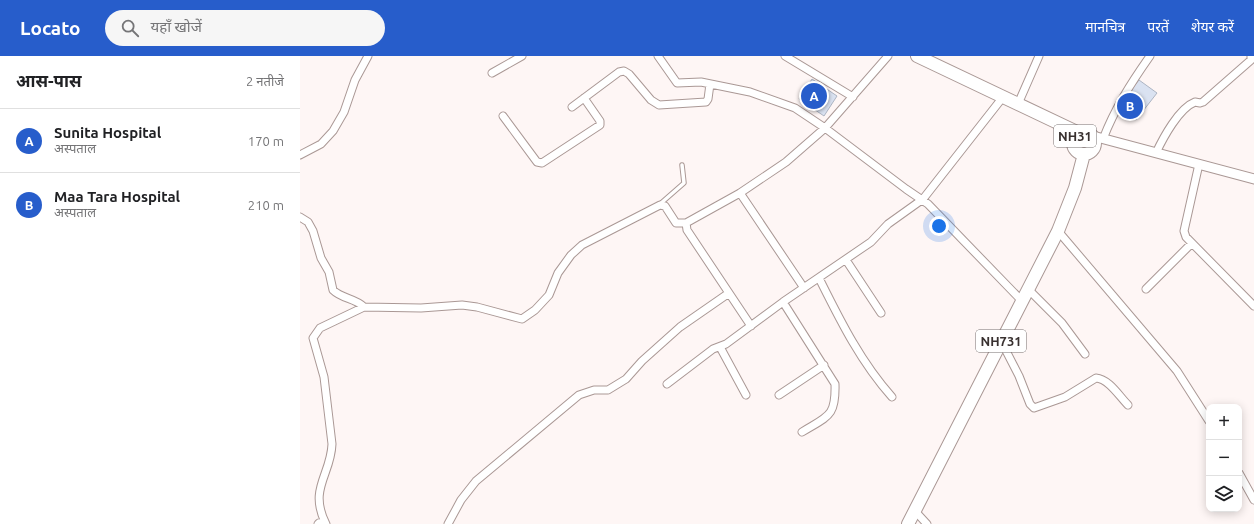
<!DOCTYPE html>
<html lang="hi">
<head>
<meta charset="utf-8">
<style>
	body { margin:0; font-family:Ubuntu,"Noto Sans Devanagari",sans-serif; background:#f6f6f6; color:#202124 }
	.controls { position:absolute; right:12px; bottom:12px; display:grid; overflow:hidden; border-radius:8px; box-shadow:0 2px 10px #0003 }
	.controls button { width:36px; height:36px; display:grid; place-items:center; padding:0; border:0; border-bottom:1px solid #e0e0e0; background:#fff; color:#202124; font:20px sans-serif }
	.you { position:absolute; left:639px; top:170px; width:14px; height:14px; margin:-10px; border:3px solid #fff; border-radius:50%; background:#1a73e8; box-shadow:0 0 0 6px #1a73e833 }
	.badge { display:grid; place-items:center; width:26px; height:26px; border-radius:50%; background:#275dcb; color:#fff; font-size:13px; font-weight:700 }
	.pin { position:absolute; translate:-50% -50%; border:2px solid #fff; box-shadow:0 1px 4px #0006 }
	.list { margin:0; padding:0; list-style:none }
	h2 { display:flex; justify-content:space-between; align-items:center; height:52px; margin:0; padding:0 16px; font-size:17px }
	h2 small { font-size:13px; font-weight:400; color:#757577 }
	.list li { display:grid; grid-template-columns:26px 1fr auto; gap:12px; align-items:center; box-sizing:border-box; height:64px; padding:0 16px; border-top:1px solid #e0e0e0 }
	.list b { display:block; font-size:15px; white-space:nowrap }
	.list p { margin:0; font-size:13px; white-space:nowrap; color:#757577 }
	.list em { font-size:13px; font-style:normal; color:#757577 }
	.icon { flex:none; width:22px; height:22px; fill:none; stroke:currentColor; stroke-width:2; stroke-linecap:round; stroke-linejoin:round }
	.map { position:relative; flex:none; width:954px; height:468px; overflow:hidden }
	header { display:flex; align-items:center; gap:24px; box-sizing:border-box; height:56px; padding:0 20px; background:#275dcb; color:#fff }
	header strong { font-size:19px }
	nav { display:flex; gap:22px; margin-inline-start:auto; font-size:14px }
	.search { width:280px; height:36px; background:#f6f6f6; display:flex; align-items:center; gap:10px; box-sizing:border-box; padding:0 14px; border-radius:22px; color:#757577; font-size:15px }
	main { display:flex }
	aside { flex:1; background:#fff }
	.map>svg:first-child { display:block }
</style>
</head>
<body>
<header>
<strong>Locato</strong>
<div class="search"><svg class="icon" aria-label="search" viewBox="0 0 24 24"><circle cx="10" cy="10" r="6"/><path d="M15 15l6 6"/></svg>यहाँ खोजें</div>
<nav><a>मानचित्र</a><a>परतें</a><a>शेयर करें</a></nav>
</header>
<main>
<aside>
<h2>आस-पास<small>2 नतीजे</small></h2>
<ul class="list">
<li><span class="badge">A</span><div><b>Sunita Hospital</b><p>अस्पताल</p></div><em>170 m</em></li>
<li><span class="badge">B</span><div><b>Maa Tara Hospital</b><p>अस्पताल</p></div><em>210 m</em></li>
</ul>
</aside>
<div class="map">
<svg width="954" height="468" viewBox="0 0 954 468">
	<rect width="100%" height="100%" fill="#fef6f5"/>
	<path fill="#dae2f1" stroke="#adb5c3" d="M512 23 537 40 524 60 499 43Z
		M839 24 857 37 836 64 819 51 833 27 835 29Z"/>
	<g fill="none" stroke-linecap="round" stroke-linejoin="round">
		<defs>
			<path id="lane" d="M360 148 384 127 382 109"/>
			<path id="street" d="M358 0 377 27 401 26 450 36 495 52 525 72 606 133 628 148 722 245
				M485 0 553 41
				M192 17 222 0
				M718 48 739 0
				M272 51 319 16 324 15 329 18 351 44 359 49 406 46 408 43 410 28
				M203 60 237 106 242 107 300 69V65L284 42
				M803 83C815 52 831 27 850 0
				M856 97C863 82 879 52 895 46L900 47 903 46 951 4V0
				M0 99 21 88 33 75 44 56 55 24 68 0
				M899 108 884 175 886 181 954 250
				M440 137 504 232
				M0 161 8 166 13 175 21 202 29 216 33 234C42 243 55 242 64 251
				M758 175 877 315 909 365
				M546 204 581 257
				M519 222C540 264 560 305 592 341
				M728 233 762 267 785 298
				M846 233 892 187
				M483 246 535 328C536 361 528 360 502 376
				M451 270 387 174 386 167 440 137 486 106 525 72 588 0
				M701 285 719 320 730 348 734 352 765 341 796 322C809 323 819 340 828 349
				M420 291 446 339
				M367 328 413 293 426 288 483 246 571 186 588 168 623 143 703 41
				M479 339 524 309
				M939 417 954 444
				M615 455 627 468
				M18 468 19 467
				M26 468C8 433 31 419 32 388L24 321 13 282 20 272 64 251 121 252 162 249 177 251 222 263 235 254 249 239 258 217 271 199 282 189 360 149 365 150 376 167H386
				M148 468 161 444 176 425 279 339 294 334H308L326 323 342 305 380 271 429 237"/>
			<path id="secondary" d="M793 80 954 123"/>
			<path id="highway" d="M617 0 779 77
				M773 87a11 11 0 1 1 22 0a11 11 0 1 1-22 0Z
				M608 468 758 175 775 132 784 98"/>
		</defs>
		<use href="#lane" stroke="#aa9895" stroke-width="5.5"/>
		<use href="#street" stroke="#aa9895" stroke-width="9"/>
		<use href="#secondary" stroke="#aa9895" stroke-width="11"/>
		<use href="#highway" stroke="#aa9895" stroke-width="14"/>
		<use href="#lane" stroke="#fff" stroke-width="3.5"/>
		<use href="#street" stroke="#fff" stroke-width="7"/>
		<use href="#secondary" stroke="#fff" stroke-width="9"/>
		<use href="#highway" stroke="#fff" stroke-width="12"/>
	</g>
	<g text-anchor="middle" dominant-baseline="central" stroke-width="4" stroke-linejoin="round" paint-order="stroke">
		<g fill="#fff" stroke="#746f6e" stroke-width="1">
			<rect x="754" y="69" width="42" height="22" rx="3"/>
			<rect x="676" y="274" width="50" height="22" rx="3"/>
		</g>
		<g font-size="13" font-weight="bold" fill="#393130">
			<text x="775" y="80">NH31</text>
			<text x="701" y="285">NH731</text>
		</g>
	</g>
</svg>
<div class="controls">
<button>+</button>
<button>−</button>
<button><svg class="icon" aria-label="layers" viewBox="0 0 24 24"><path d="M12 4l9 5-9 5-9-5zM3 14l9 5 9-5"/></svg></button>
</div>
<div class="you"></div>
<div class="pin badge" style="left:514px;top:40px">A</div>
<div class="pin badge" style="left:830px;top:50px">B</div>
</div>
</main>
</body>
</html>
